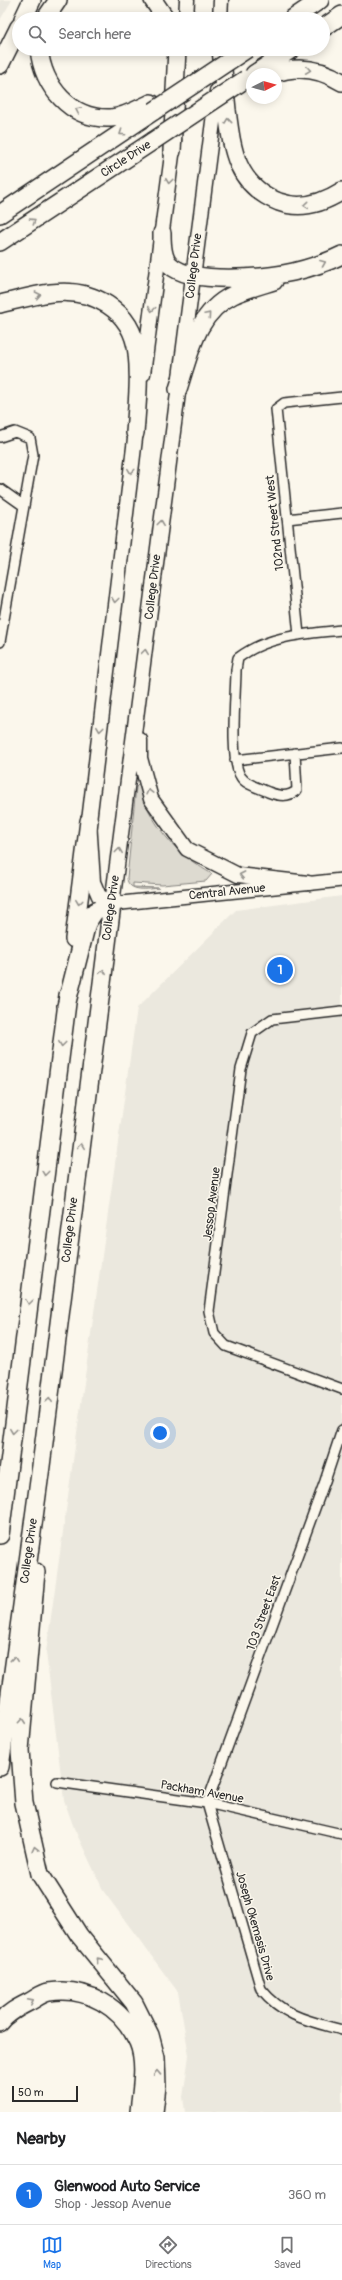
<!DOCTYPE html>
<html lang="en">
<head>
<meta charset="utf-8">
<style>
	body { margin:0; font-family:Pangolin,sans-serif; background:#f2f2f2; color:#202124 }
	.compass { position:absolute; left:246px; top:68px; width:36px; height:36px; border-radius:50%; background:#fff; box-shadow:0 2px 10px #0003; rotate:84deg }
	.scale { position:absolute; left:12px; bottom:10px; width:66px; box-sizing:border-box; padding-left:4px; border:2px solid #2b2b2b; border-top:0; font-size:11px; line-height:14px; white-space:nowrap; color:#2b2b2b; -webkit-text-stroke:3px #fbf7ec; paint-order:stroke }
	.you { position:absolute; left:160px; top:1433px; width:14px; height:14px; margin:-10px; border:3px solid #fff; border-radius:50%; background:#1a73e8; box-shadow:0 0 0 6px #1a73e833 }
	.badge { display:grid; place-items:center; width:26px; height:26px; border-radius:50%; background:#1a73e8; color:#fff; font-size:13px; font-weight:700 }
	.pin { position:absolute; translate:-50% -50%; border:2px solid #fff; box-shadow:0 1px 4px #0006 }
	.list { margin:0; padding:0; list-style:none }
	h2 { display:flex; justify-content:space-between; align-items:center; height:52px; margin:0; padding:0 16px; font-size:17px }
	h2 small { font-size:13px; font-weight:400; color:#757577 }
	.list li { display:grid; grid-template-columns:26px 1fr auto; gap:12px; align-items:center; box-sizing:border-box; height:60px; padding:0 16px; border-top:1px solid #e0e0e0 }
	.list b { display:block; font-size:15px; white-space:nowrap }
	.list p { margin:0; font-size:13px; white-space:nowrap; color:#757577 }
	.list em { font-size:13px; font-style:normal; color:#757577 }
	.icon { flex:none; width:22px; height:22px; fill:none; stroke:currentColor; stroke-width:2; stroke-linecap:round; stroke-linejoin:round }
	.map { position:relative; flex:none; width:342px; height:2112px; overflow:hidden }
	.search { position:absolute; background:#fff; box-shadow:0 2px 10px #0003; left:12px; right:12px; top:12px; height:44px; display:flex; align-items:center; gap:10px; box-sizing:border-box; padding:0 14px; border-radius:22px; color:#757577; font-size:15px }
	.sheet { height:112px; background:#fff }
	nav { display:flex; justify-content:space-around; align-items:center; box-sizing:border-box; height:56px; border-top:1px solid #e0e0e0; background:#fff; font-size:11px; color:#757577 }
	nav a { display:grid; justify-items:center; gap:2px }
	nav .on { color:#1a73e8 }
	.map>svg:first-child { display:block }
</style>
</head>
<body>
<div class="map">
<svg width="342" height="2112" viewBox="0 0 342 2112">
	<rect width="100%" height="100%" fill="#fbf7ec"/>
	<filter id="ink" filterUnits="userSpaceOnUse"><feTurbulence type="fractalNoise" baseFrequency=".025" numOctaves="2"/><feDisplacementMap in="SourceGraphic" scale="8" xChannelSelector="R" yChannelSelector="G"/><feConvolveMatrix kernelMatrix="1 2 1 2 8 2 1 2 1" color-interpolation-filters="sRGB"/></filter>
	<g filter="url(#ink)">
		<path fill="#ebe8de" d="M0 0H12L0 20Z
			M342 896V2112H185L183 2097 189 2055 178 1992 104 1892 74 1828 64 1800 46 1652 137 1008 236 910Z"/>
		<path fill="#dddad0" stroke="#84827e" d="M138 785C144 791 145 803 149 811 166 842 183 857 212 874L206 881 162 885 133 883V887L159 888C149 889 128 893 127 878L136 787Z"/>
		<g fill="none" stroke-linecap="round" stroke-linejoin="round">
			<defs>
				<path id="minor" d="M0 437 15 432 30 438 33 455 0 642
					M0 489 24 506
					M287 519 342 513
					M299 635 276 409 284 403 342 397
					M295 753 297 790C288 798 279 796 268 792 260 788 246 785 241 777 229 760 236 693 236 670L238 658C268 635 306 634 342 630
					M235 760 342 748
					M342 1011 272 1019 252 1033 241 1069 209 1311 214 1333 226 1346 342 1389
					M342 1430 325 1481 207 1803 261 1989C284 2017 309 2021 342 2030
					M57 1782 207 1803 342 1834"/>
				<path id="secondary" d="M112 904 342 880"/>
				<path id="primary" d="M186 19 187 0
					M220 19 221 0
					M143 374 174 140
					M137 422 89 821 93 882 99 896 112 904 217 91
					M140 740V758L151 799 187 849 238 875 308 883"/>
				<path id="motorway" d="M153 0 166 19
					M23 19 32 0
					M45 19 58 0
					M292 19 320 0
					M323 28 342 15
					M39 49C43 86 70 120 111 118 125 117 138 109 151 103
					M221 49C223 69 225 89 227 110 232 150 236 185 279 202 301 210 323 203 342 191
					M0 65 19 27
					M254 74 292 49
					M273 74C297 65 321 69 342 82
					M172 151 177 49
					M0 214 154 111
					M162 233C162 243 162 258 170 265 191 285 265 278 293 272 310 268 326 263 342 255
					M0 242 153 141
					M0 304C17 300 34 295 51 293 92 288 132 309 137 353 140 379 137 406 135 433
					M178 389C190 353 196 313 233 295 246 289 261 285 274 281
					M74 939 89 821
					M0 1535 68 995
					M36 1572 20 1750 24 1803 40 1874 79 1935 134 2003 150 2035 156 2058 157 2086 154 2112
					M0 1767 41 1466 112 904 95 911 87 923 66 1006
					M0 2023C7 2013 19 2007 29 2002 35 1999 42 1993 49 1992 87 1986 122 2007 138 2042 147 2063 141 2090 139 2112"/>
			</defs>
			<use href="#minor" stroke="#2b2b2b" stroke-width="12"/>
			<use href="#secondary" stroke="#2b2b2b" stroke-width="16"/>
			<use href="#primary" stroke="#2b2b2b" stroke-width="17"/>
			<use href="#motorway" stroke="#2b2b2b" stroke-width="20"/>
			<use href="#minor" stroke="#fbf7ec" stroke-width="9"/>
			<use href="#secondary" stroke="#fbf7ec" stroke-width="13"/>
			<use href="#primary" stroke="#fbf7ec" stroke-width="14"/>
			<use href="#motorway" stroke="#fbf7ec" stroke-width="17"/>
			<defs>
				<path id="motorway-bridge" d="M154 111 247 49
					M153 141 246 79"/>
			</defs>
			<use href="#motorway-bridge" stroke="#2b2b2b" stroke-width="20" stroke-linecap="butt"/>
			<use href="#motorway-bridge" stroke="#fbf7ec" stroke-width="17"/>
		</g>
		<defs><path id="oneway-chevron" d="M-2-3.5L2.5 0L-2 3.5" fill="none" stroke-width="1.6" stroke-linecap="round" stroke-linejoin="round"/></defs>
		<g stroke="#93918c">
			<use href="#oneway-chevron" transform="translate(308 70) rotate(8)"/>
			<use href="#oneway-chevron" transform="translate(78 110) rotate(-154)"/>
			<use href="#oneway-chevron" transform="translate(228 121) rotate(-96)"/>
			<use href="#oneway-chevron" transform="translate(122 133) rotate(146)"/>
			<use href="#oneway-chevron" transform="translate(169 181) rotate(97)"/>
			<use href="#oneway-chevron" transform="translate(306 205) rotate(175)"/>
			<use href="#oneway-chevron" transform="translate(33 221) rotate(-33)"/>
			<use href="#oneway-chevron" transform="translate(323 263) rotate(-22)"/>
			<use href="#oneway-chevron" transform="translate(38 295) rotate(-11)"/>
			<use href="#oneway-chevron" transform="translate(152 309) rotate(98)"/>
			<use href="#oneway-chevron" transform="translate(208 315) rotate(-49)"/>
			<use href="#oneway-chevron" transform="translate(131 471) rotate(97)"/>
			<use href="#oneway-chevron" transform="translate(161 523) rotate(-83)"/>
			<use href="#oneway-chevron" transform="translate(115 600) rotate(97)"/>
			<use href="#oneway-chevron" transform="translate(145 652) rotate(-83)"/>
			<use href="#oneway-chevron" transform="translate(100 729) rotate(97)"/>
			<use href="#oneway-chevron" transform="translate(149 792) rotate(-104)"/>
			<use href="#oneway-chevron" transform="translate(119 851) rotate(-83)"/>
			<use href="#oneway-chevron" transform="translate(242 875) rotate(-169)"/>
			<use href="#oneway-chevron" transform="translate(79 902) rotate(97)"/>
			<use href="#oneway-chevron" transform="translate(103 972) rotate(-82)"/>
			<use href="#oneway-chevron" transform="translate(62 1044) rotate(97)"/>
			<use href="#oneway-chevron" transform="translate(81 1146) rotate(-83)"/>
			<use href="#oneway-chevron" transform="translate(45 1173) rotate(97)"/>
			<use href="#oneway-chevron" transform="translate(29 1302) rotate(97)"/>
			<use href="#oneway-chevron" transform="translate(49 1400) rotate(-83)"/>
			<use href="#oneway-chevron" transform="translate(13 1431) rotate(97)"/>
			<use href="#oneway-chevron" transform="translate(14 1659) rotate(-84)"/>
			<use href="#oneway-chevron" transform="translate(22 1721) rotate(-85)"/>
			<use href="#oneway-chevron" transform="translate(35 1849) rotate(-103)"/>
			<use href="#oneway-chevron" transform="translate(99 1960) rotate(-129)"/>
			<use href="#oneway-chevron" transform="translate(31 2001) rotate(-27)"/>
			<use href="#oneway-chevron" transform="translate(157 2073) rotate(-92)"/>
		</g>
	</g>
	<g text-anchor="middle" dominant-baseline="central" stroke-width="3" stroke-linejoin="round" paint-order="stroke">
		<g font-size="12" fill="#2b2b2b" stroke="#fbf7ec">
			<text transform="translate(126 159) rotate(-33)">Circle Drive</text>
			<text transform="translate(194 266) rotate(-83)">College Drive</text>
			<text transform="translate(275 523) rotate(-96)">102nd Street West</text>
			<text transform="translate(153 587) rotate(-83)">College Drive</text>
			<text transform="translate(227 892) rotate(-6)">Central Avenue</text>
			<text transform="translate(111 908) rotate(-82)">College Drive</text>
			<text transform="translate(212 1204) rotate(-83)">Jessop Avenue</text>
			<text transform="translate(70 1230) rotate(-83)">College Drive</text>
			<text transform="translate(29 1551) rotate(-82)">College Drive</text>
			<text transform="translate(264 1613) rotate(-70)">103 Street East</text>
			<text transform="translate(202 1792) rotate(10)">Packham Avenue</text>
			<text transform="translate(255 1926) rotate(74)">Joseph Okemasis Drive</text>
		</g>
	</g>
</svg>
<svg class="compass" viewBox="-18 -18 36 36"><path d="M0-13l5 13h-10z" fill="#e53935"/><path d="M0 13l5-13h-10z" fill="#757577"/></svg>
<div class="scale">50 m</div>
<div class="you"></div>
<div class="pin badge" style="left:280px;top:970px">1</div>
<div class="search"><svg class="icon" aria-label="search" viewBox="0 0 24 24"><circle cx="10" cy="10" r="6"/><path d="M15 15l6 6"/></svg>Search here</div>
</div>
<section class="sheet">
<h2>Nearby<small></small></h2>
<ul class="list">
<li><span class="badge">1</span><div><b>Glenwood Auto Service</b><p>Shop · Jessop Avenue</p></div><em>360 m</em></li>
</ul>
</section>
<nav>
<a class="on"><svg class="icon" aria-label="map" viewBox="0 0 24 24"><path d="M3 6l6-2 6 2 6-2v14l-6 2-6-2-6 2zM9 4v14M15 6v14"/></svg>Map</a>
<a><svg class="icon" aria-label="directions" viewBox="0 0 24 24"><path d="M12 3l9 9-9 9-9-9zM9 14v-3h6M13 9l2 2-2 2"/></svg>Directions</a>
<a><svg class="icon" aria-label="saved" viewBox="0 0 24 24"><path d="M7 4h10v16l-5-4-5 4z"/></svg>Saved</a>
</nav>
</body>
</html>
